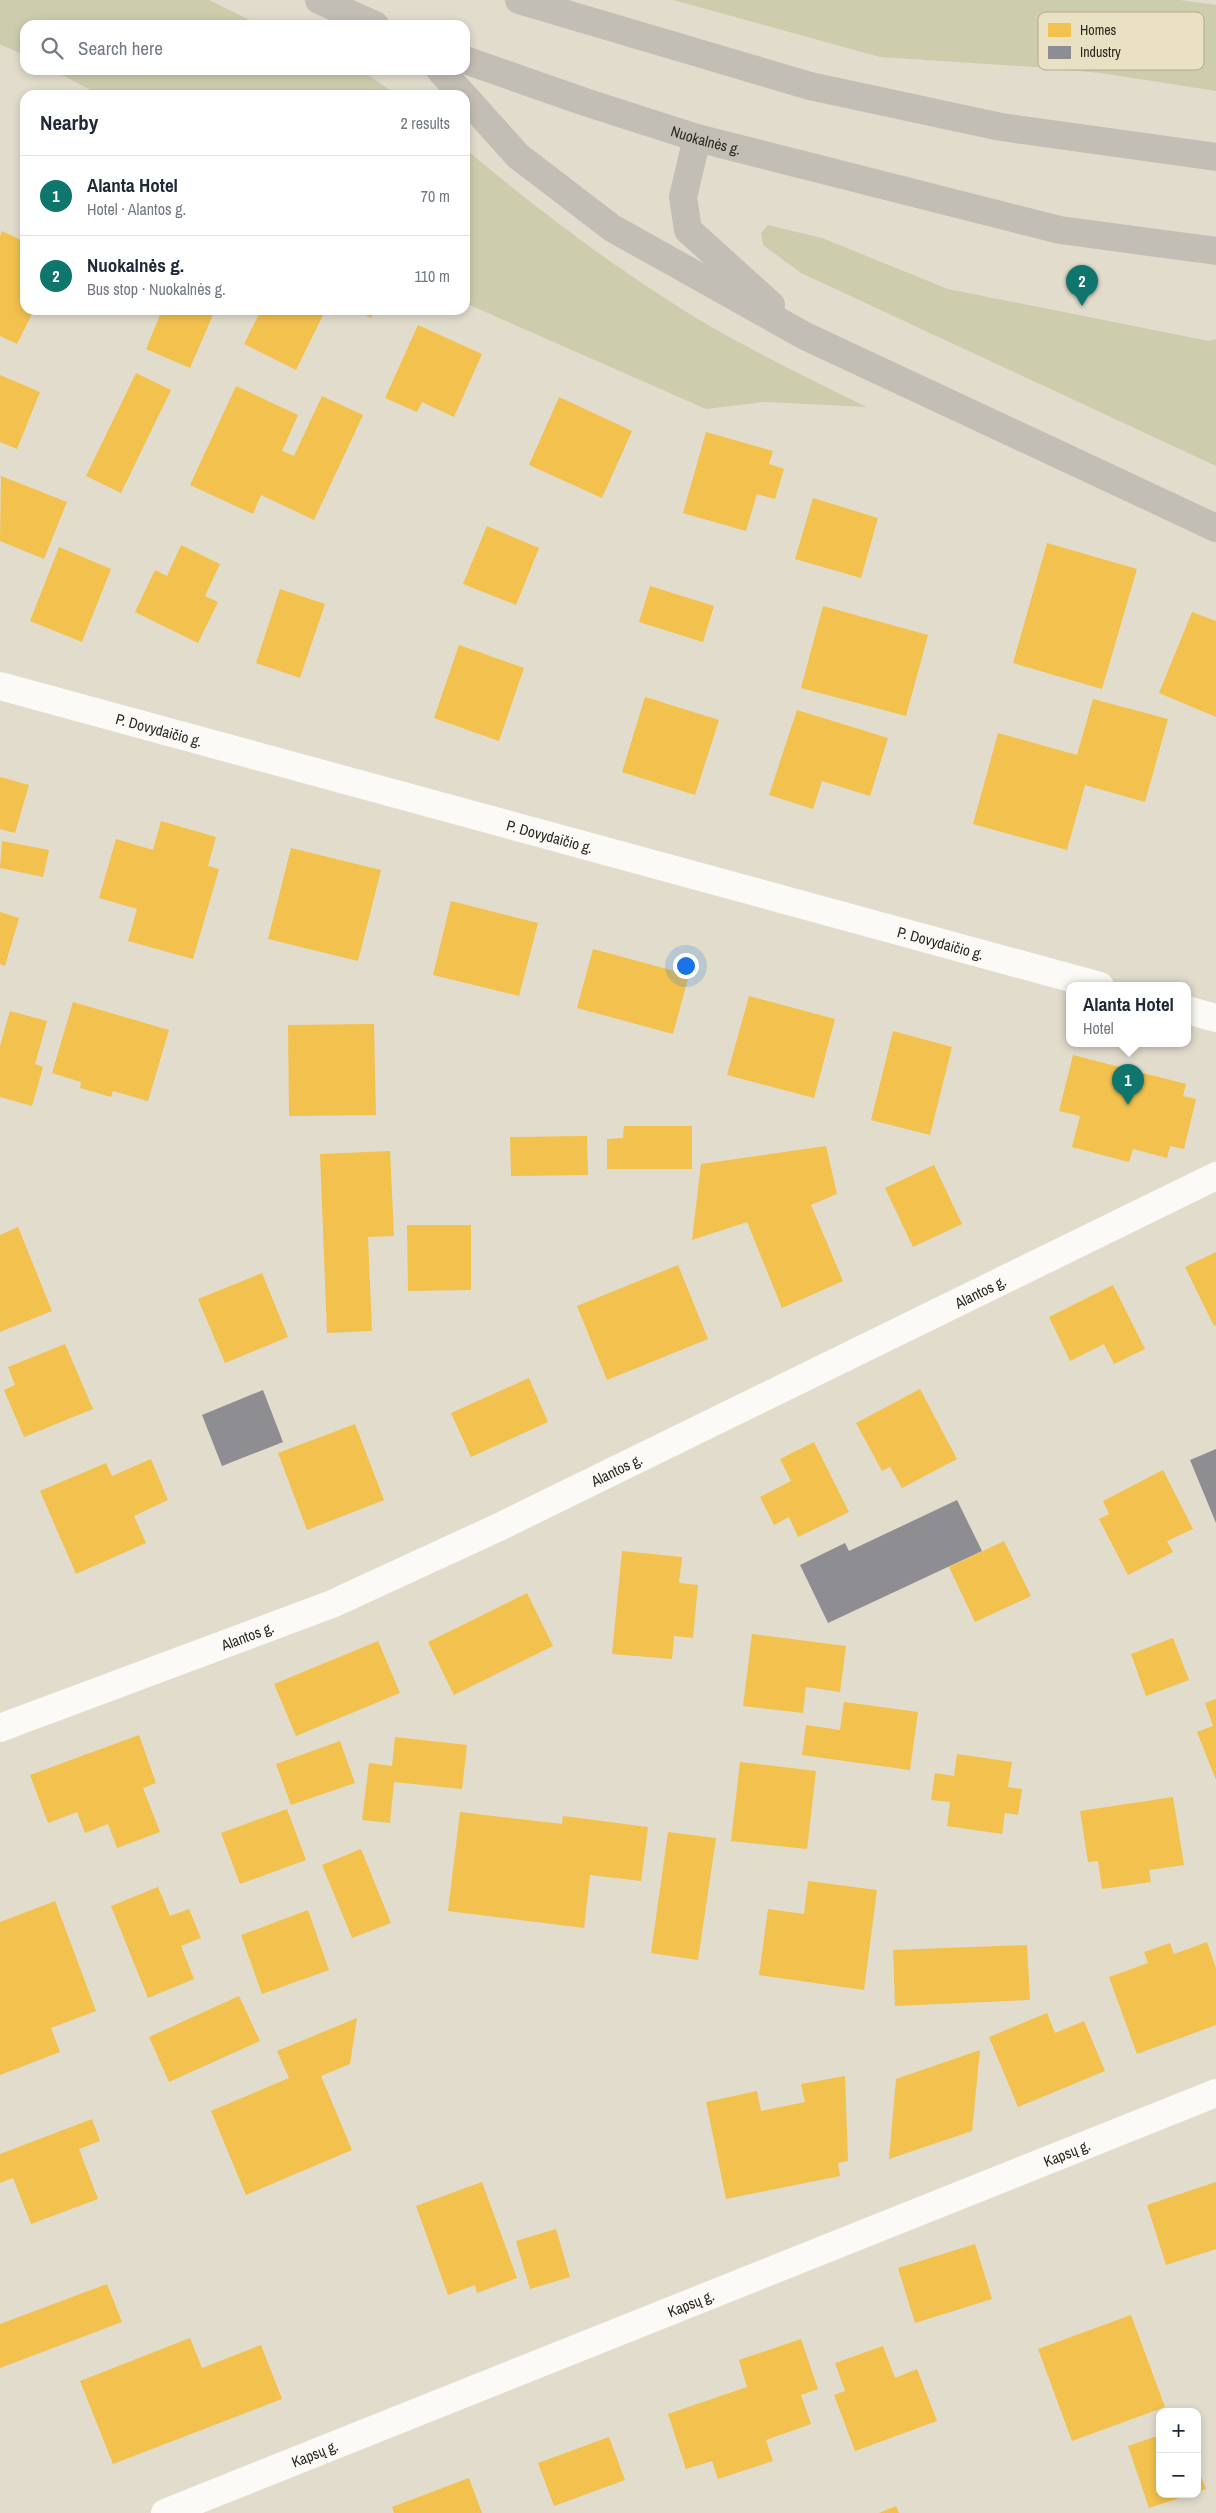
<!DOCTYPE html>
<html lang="en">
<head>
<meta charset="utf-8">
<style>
	body { margin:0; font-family:"Archivo Narrow",sans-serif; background:#f2f2f3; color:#1f2937 }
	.controls { position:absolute; right:15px; bottom:15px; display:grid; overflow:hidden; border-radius:10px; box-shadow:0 2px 8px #0003 }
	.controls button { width:45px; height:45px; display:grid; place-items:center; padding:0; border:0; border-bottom:1px solid #e0e1e3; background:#fff; color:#1f2937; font:25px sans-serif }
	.you { position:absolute; left:685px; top:965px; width:18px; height:18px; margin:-12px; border:4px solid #fff; border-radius:50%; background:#1a73e8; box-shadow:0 0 0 8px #1a73e833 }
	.badge { display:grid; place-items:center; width:32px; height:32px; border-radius:50%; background:#0f766e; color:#fff; font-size:16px; font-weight:700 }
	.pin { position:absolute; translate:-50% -41px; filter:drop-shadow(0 1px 2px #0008) }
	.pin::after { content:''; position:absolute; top:26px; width:18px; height:15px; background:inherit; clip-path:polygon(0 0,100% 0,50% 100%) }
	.popup { position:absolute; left:1066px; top:982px; width:125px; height:65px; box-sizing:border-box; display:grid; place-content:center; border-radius:10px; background:#fff; filter:drop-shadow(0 1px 4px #0005); font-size:16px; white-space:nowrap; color:#747a83 }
	.popup b { font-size:19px; color:#1f2937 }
	.popup::after { content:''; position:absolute; left:50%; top:100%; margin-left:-10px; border:10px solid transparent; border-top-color:#fff }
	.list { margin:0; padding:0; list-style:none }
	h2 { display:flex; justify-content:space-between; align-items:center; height:65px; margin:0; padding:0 20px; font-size:21px }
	h2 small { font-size:16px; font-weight:400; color:#747a83 }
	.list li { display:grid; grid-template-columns:32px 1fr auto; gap:15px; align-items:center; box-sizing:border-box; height:80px; padding:0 20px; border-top:1px solid #e0e1e3 }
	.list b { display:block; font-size:19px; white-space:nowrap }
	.list p { margin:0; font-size:16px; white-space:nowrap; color:#747a83 }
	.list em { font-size:16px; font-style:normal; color:#747a83 }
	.icon { flex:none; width:28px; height:28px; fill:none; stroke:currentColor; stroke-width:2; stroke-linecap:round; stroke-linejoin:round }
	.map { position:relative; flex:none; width:1216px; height:2513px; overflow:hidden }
	.search { position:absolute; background:#fff; box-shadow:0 2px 8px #0003; left:20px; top:20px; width:450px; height:55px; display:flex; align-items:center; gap:12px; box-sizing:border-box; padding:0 18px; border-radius:15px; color:#747a83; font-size:19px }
	.panel { position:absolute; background:#fff; box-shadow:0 2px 8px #0003; left:20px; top:90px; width:450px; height:225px; border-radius:15px }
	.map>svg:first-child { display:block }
</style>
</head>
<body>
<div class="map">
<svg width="1216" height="2513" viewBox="0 0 1216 2513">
	<rect width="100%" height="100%" fill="#e2dccc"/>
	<path fill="#cdcdae" d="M0 0H209L260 25H25V56L0 44Z
		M673 0H1180L1216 5V91L1100 73 1034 67 880 57Z
		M52 70H361L397 95H101Z
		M465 149C544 214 627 278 715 329 765 357 816 382 867 407L765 402 706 409 465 303Z
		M768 225 822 238 948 289 1209 341 1216 339V466L801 273 763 245 761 233Z"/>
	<path fill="#f2c14e" d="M2 231 25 242V310H34L17 344 0 336V236Z
		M162 310H215L190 368 146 349Z
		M261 310H318L324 313 296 370 244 344Z
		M357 310H375L371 318Z
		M418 325 482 354 454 417 422 402 417 412 385 398Z
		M136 373 171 390 121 493 86 476Z
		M0 375 40 392 17 449 0 442Z
		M236 386 298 415 282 451 294 456 322 396 363 415 314 520 261 495 253 514 190 485Z
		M559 397 632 431 602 498 529 465Z
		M706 432 773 451 769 464 784 469 775 499 757 494 746 531 683 513Z
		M1 476 67 502 44 559 0 541Z
		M813 498 878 518 861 578 795 559Z
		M487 526 539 548 516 605 463 584Z
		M1047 543 1137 569 1102 689 1013 663Z
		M181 545 220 564 205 596 218 602 198 643 135 612 155 570 167 576Z
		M59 547 111 569 82 642 30 621Z
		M650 586 714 606 703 642 639 622Z
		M280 589 325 604 300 678 256 663Z
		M823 606 928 635 906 716 801 688Z
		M1192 612 1216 621V717L1159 693Z
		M459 645 524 668 499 741 434 718Z
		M645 697 719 720 695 795 622 772Z
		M1093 699 1168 719 1145 802 1085 785 1067 850 973 824 998 733 1077 755Z
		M797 710 888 738 870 796 822 781 813 809 769 795Z
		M0 777 29 785 15 833 0 829Z
		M161 821 216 837 208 866 219 869 193 959 128 941 137 909 99 898 116 839 153 850Z
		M2 841 49 850 43 877 0 868Z
		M291 848 381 870 358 961 268 939Z
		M451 901 538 923 519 996 433 975Z
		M0 912 19 918 5 966 0 964Z
		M593 949 689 975 673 1034 577 1008Z
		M749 996 835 1019 814 1098 727 1075Z
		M73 1002 169 1030 148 1101 113 1091 111 1097 80 1088 81 1082 52 1073Z
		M10 1011 47 1021 35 1064 43 1067 32 1106 0 1097V1046Z
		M374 1024 376 1115 289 1116 288 1025Z
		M893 1031 952 1047 930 1135 871 1120Z
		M1073 1055 1186 1084 1183 1096 1196 1099 1184 1149 1170 1146 1167 1158 1133 1149 1129 1162 1072 1147 1080 1116 1059 1111Z
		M624 1126H692V1169H607V1139L623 1138Z
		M587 1136 588 1175 511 1176 510 1137Z
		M826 1146 837 1194 811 1205 843 1281 782 1308 747 1222 692 1240 701 1164Z
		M390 1151 394 1236 368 1237 372 1331 327 1333 320 1154Z
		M934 1165 962 1224 913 1247 885 1188Z
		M407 1225H471V1290L408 1291Z
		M18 1227 52 1311 0 1332V1235Z
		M1216 1252V1325L1214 1326 1185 1267Z
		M678 1265 708 1339 607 1380 577 1306Z
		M262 1273 288 1337 225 1363 198 1299Z
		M1113 1285 1145 1349 1114 1364 1104 1344 1070 1361 1049 1317Z
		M65 1344 93 1409 24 1437 4 1390 15 1385 8 1367Z
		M529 1378 548 1422 471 1457 451 1413Z
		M920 1389 957 1459 902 1488 890 1467 882 1471 856 1423Z
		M355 1424 384 1500 307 1530 278 1453Z
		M814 1442 849 1512 798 1537 789 1517 774 1525 760 1497 791 1481 780 1459Z
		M151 1459 168 1500 134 1516 146 1543 76 1574 40 1491 106 1463 112 1476Z
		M1163 1470 1193 1529 1167 1541 1173 1552 1128 1575 1099 1519 1109 1514 1103 1501Z
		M1004 1541 1031 1596 975 1622 949 1567Z
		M622 1551 682 1557 679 1583 698 1585 693 1638 674 1636 672 1659 612 1654Z
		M527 1593 553 1646 454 1695 428 1642Z
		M752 1634 846 1646 840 1692 806 1687 803 1713 743 1706Z
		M1173 1638 1189 1680 1146 1696 1131 1654Z
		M378 1641 400 1693 296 1736 274 1684Z
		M1216 1699V1780L1197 1732 1213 1726 1205 1703Z
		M844 1702 918 1712 910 1770 802 1755 806 1725 840 1730Z
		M139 1735 156 1783 143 1788 160 1832 117 1848 108 1824 85 1833 77 1812 48 1823 30 1775Z
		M395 1737 467 1745 462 1789 394 1782 390 1823 362 1820 369 1763 392 1766Z
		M340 1741 355 1783 291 1805 276 1764Z
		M957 1754 1012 1762 1008 1787 1022 1789 1018 1815 1005 1813 1002 1834 947 1826 950 1802 931 1800 935 1773 954 1776Z
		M740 1762 816 1771 807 1849 731 1841Z
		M1173 1797 1184 1865 1149 1870 1151 1882 1102 1889 1098 1861 1088 1862 1080 1811Z
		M287 1809 306 1860 240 1884 221 1833Z
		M460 1812 562 1824 563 1816 648 1827 641 1881 590 1875 584 1928 448 1911Z
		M668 1832 716 1838 698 1960 651 1953Z
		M361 1849 391 1923 352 1938 322 1865Z
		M808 1881 877 1890 864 1990 759 1975 768 1909 804 1914Z
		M158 1887 170 1916 189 1909 201 1938 181 1946 194 1979 148 1998 111 1906Z
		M55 1901 96 2011 51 2028 60 2052 0 2075V1922Z
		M308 1910 329 1970 262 1994 241 1935Z
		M1207 1942 1216 1968V2025L1137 2054 1109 1977 1148 1963 1144 1952 1170 1943 1174 1954Z
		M1027 1945 1030 2000 895 2006 893 1950Z
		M239 1996 260 2041 169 2082 149 2037Z
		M1047 2013 1055 2033 1084 2021 1105 2071 1018 2107 989 2037Z
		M357 2018 350 2064 321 2076 352 2150 246 2195 211 2111 289 2078 277 2051Z
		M980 2050 972 2131 889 2159 896 2079Z
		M845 2076 848 2161 838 2163 840 2176 726 2199 706 2102 757 2091 761 2111 805 2102 801 2084Z
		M92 2119 100 2141 79 2149 98 2199 31 2224 13 2178 0 2183V2154Z
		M482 2182 517 2278 477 2293 475 2285 448 2295 416 2206Z
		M1216 2182V2249L1166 2265 1147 2205Z
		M556 2229 570 2277 530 2289 516 2241Z
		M975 2244 992 2299 915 2323 898 2268Z
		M107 2284 122 2322 0 2368V2324Z
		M1131 2315 1165 2407 1072 2441 1038 2349Z
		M190 2338 202 2368 261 2345 282 2399 113 2464 80 2381Z
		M801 2339 818 2389 801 2395 811 2424 766 2440 773 2461 718 2479 712 2461 686 2469 668 2414 747 2387 739 2360Z
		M883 2346 895 2378 917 2369 937 2421 855 2451 834 2395 845 2391 835 2363Z
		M1160 2435V2494L1189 2495 1149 2508 1128 2446Z
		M609 2437 625 2480 554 2506 538 2463Z
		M1197 2466 1206 2489 1197 2492Z
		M469 2478 482 2513H394L392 2507Z
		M896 2506 899 2513H879Z"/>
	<path fill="#8d8d92" d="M263 1390 283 1442 222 1466 202 1415Z
		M1216 1449V1523L1190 1460Z
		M957 1500 982 1551 828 1623 800 1565 845 1543 849 1551Z"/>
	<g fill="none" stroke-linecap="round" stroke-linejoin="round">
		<g stroke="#fbfaf7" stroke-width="28">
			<path id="s1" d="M0 686 1100 986"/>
			<path d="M1187 1010 1216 1018"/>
			<path id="s2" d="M0 1728 332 1604 499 1527 1216 1176"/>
			<path id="s3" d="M165 2513 1216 2093"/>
		</g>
		<g stroke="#c2beb5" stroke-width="28">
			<path d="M319 0 375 25"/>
			<path d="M519 0 810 86 1001 127 1216 157"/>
			<path id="s4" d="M465 60 585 102 697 138 1060 230 1216 251"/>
			<path d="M440 70 463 95"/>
			<path d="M465 97 518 156 612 228 805 336 1216 528"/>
			<path d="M697 138 683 197 688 230 771 305"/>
		</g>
	</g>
	<g text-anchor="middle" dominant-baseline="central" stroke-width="5" stroke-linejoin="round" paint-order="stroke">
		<g font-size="15" fill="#2d291e" stroke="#eae0c4">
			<text stroke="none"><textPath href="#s4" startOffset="254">Nuokalnės g.</textPath></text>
			<text stroke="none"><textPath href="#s1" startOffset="165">P. Dovydaičio g.</textPath></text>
			<text stroke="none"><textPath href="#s1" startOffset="570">P. Dovydaičio g.</textPath></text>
			<text stroke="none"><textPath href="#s1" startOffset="975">P. Dovydaičio g.</textPath></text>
			<text stroke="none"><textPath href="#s2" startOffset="1074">Alantos g.</textPath></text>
			<text stroke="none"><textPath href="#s2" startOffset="669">Alantos g.</textPath></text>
			<text stroke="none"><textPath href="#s2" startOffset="264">Alantos g.</textPath></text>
			<text stroke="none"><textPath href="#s3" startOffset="971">Kapsų g.</textPath></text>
			<text stroke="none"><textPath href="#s3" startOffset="566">Kapsų g.</textPath></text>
			<text stroke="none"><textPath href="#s3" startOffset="161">Kapsų g.</textPath></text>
		</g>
	</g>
	<rect x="1038" y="12" width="166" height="58" rx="8" fill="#eae0c4" stroke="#b1a992" stroke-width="1"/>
	<rect x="1048" y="23" width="23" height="14" fill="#f2c14e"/>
	<rect x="1048" y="46" width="23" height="13" fill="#8d8d92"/>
	<g font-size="14" fill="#2d291e">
		<text x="1080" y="35">Homes</text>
		<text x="1080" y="57">Industry</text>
	</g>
</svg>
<div class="controls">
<button>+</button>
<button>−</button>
</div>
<div class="you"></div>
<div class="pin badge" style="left:1128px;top:1105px">1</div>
<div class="popup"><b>Alanta Hotel</b>Hotel</div>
<div class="pin badge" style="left:1082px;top:306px">2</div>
<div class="search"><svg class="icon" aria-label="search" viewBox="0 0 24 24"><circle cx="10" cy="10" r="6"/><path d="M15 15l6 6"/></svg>Search here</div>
<section class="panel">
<h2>Nearby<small>2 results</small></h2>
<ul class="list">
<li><span class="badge">1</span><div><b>Alanta Hotel</b><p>Hotel · Alantos g.</p></div><em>70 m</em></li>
<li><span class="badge">2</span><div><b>Nuokalnės g.</b><p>Bus stop · Nuokalnės g.</p></div><em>110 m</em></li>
</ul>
</section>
</div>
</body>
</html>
